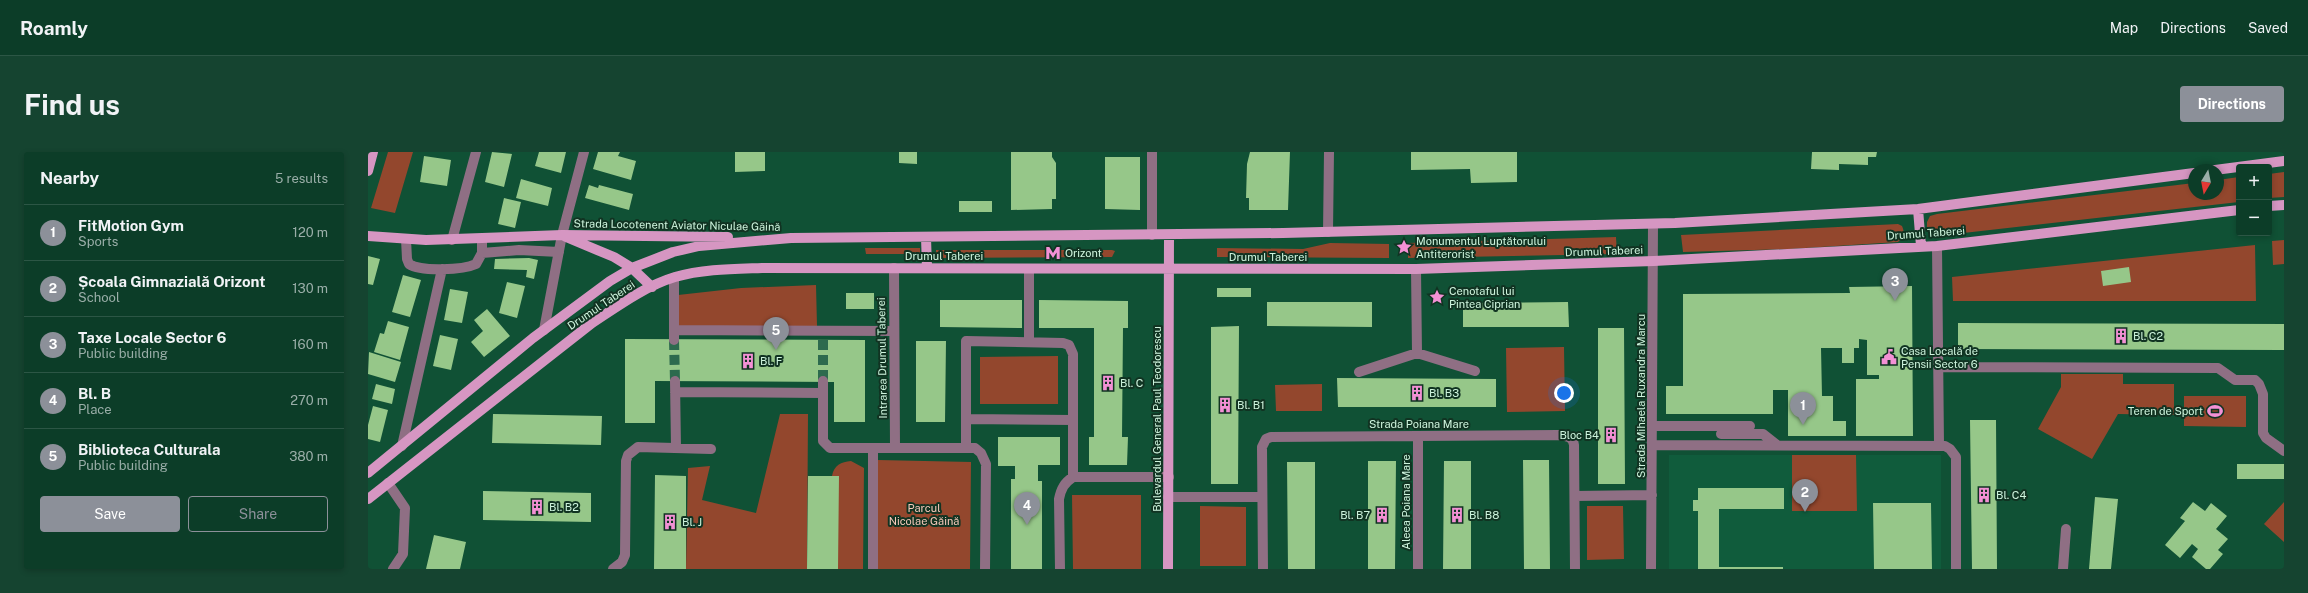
<!DOCTYPE html>
<html lang="en">
<head>
<meta charset="utf-8">
<style>
	body { margin:0; font-family:"Public Sans",sans-serif; background:#154430; color:#f1f3f6 }
	.controls { position:absolute; right:12px; top:12px; display:grid; overflow:hidden; border-radius:4px; box-shadow:0 2px 6px #0003 }
	.controls button { width:36px; height:36px; display:grid; place-items:center; padding:0; border:0; border-bottom:1px solid #2c5645; background:#0c3d28; color:#f1f3f6; font:20px sans-serif }
	.compass { position:absolute; left:1820px; top:12px; width:36px; height:36px; border-radius:50%; background:#0c3d28; box-shadow:0 2px 6px #0003; rotate:190deg }
	.you { position:absolute; left:1196px; top:241px; width:14px; height:14px; margin:-10px; border:3px solid #fff; border-radius:50%; background:#1a73e8; box-shadow:0 0 0 6px #1a73e833 }
	.badge { display:grid; place-items:center; width:26px; height:26px; border-radius:50%; background:#8c9099; color:#fff; font-size:13px; font-weight:700 }
	.pin { position:absolute; translate:-50% -33px; filter:drop-shadow(0 1px 2px #0008) }
	.pin::after { content:''; position:absolute; top:21px; width:14px; height:12px; background:inherit; clip-path:polygon(0 0,100% 0,50% 100%) }
	.list { margin:0; padding:0; list-style:none }
	h2 { display:flex; justify-content:space-between; align-items:center; height:52px; margin:0; padding:0 16px; font-size:17px }
	h2 small { font-size:13px; font-weight:400; color:#9aaea8 }
	.list li { display:grid; grid-template-columns:26px 1fr auto; gap:12px; align-items:center; box-sizing:border-box; height:56px; padding:0 16px; border-top:1px solid #2c5645 }
	.list b { display:block; font-size:15px; white-space:nowrap }
	.list p { margin:0; font-size:13px; white-space:nowrap; color:#9aaea8 }
	.list em { font-size:13px; font-style:normal; color:#9aaea8 }
	.actions { display:flex; gap:8px; padding:12px 16px }
	.actions a { flex:1; padding:9px 0; border:1px solid #8c9099; border-radius:4px; text-align:center; font-size:14px; color:#8c9099 }
	.actions .main { background:#8c9099; color:#fff }
	.map { position:relative; flex:none; width:1916px; height:417px; overflow:hidden; border-radius:4px }
	header { display:flex; align-items:center; gap:24px; box-sizing:border-box; height:56px; padding:0 20px; background:#0c3d28; border-bottom:1px solid #2c5645 }
	header strong { font-size:19px }
	nav { display:flex; gap:22px; margin-inline-start:auto; font-size:14px }
	.intro { display:flex; align-items:center; justify-content:space-between; box-sizing:border-box; height:96px; padding:0 24px }
	h1 { margin:0; font-size:28px }
	.button { padding:10px 18px; border-radius:4px; background:#8c9099; color:#fff; font-size:14px; font-weight:700 }
	main { display:flex; gap:24px; padding:0 24px }
	aside { flex:1; background:#0c3d28; border-radius:4px; box-shadow:0 2px 6px #0003 }
	.map>svg:first-child { display:block }
</style>
</head>
<body>
<header>
<strong>Roamly</strong>
<nav><a>Map</a><a>Directions</a><a>Saved</a></nav>
</header>
<div class="intro"><h1>Find us</h1><a class="button">Directions</a></div>
<main>
<aside>
<h2>Nearby<small>5 results</small></h2>
<ul class="list">
<li><span class="badge">1</span><div><b>FitMotion Gym</b><p>Sports</p></div><em>120 m</em></li>
<li><span class="badge">2</span><div><b>Școala Gimnazială Orizont</b><p>School</p></div><em>130 m</em></li>
<li><span class="badge">3</span><div><b>Taxe Locale Sector 6</b><p>Public building</p></div><em>160 m</em></li>
<li><span class="badge">4</span><div><b>Bl. B</b><p>Place</p></div><em>270 m</em></li>
<li><span class="badge">5</span><div><b>Biblioteca Culturala</b><p>Public building</p></div><em>380 m</em></li>
</ul>
<div class="actions"><a class="main">Save</a><a>Share</a></div>
</aside>
<div class="map">
<svg width="1916" height="417" viewBox="0 0 1916 417">
	<rect width="100%" height="100%" fill="#105135"/>
	<path fill="#105c3c" d="M1301 303H1573V417H1301Z"/>
	<path fill="#93472d" d="M20 0H45L27 61 3 56Z
		M1916 20V45L1901 46V22Z
		M1871 25V50L1569 84 1559 76V70L1562 64 1569 62 1826 31V42H1850V28Z
		M1530 72 1534 74C1537 81 1536 85 1530 90L1421 97 1315 100 1313 83Z
		M1248 85 1249 102 1040 106V91Z
		M1916 88V112L1905 113 1904 89Z
		M962 91 1021 92V106L849 105V96L935 97Z
		M1887 93 1888 149H1585L1584 125Z
		M497 96H552V102H498Z
		M568 98H744L747 99 744 105 568 106Z
		M448 133 449 174H310V143L373 136Z
		M1196 195 1197 259 1139 260 1138 196Z
		M690 204V252H612V205Z
		M1693 222H1755V232H1806V263L1750 262 1724 307 1670 277 1693 235Z
		M954 232V259H908L907 233Z
		M1816 244H1878V275L1816 274Z
		M412 262H440L439 417H318L320 316 342 314 334 348 388 361Z
		M1424 303H1488L1489 359H1424Z
		M510 308 603 310 602 417H509Z
		M483 309 496 316 495 417H469L464 324C466 313 473 310 483 309Z
		M704 343H773V417H705Z
		M1916 350V390L1896 372Z
		M832 354 878 355V414H832Z
		M1219 354H1255L1256 407 1219 408Z"/>
	<path fill="#96c789" d="M124 0 144 2 136 35 117 30Z
		M171 0H198L193 21 167 14Z
		M230 0H252L250 4 268 9 263 28 225 17Z
		M367 0H397V19L367 20Z
		M531 0H549V12L531 11Z
		M643 0H684V5L688 11V47H684V57L643 58Z
		M882 0H922L920 58H881V46H878L879 12Z
		M1043 0H1149V30L1103 31 1102 17 1043 18Z
		M1444 0H1509L1508 5H1500V13L1471 12V18L1443 17Z
		M56 4 83 8 79 34 52 30Z
		M737 5H772V58L737 57Z
		M153 27 184 36 180 54 148 46Z
		M221 33 230 36 231 33 265 42 261 58 217 46Z
		M136 46 153 50 147 76 130 72Z
		M591 49H624V60H591Z
		M0 104 12 107 5 133 0 132Z
		M161 106 170 108 166 127 158 125 159 118 126 117 127 107Z
		M1761 115 1763 130 1735 134 1733 119Z
		M35 123 53 128 42 165 24 160Z
		M139 130 157 134 149 166 131 161Z
		M1544 134 1545 284H1488V227H1511V223H1499V188L1491 187V196H1486V211H1474V196H1453L1454 244H1465V269H1478V284H1420V238H1405V262H1298V234H1315V142L1482 141 1481 135Z
		M849 136H883V145H849Z
		M82 137 100 140 94 171 76 168Z
		M478 141H506V157H478Z
		M572 148H654V176L572 175Z
		M671 148 760 149V176H755L754 285H760L759 313H721V285H726V176H671Z
		M899 150H1004V175L899 174Z
		M1200 150 1201 175H1095V151Z
		M119 157 142 184 116 205 103 190 115 179 106 168Z
		M20 169 41 175 32 208 6 200 12 181 16 182Z
		M1590 171 1916 172V198L1590 197Z
		M871 174 870 332H843V175Z
		M1230 176H1256L1257 332H1230Z
		M72 183 90 187 83 218 65 214Z
		M257 187 497 188V270H466V230L287 229V271H257Z
		M548 189H578L577 270H548Z
		M1 200 33 210 27 230 0 222Z
		M969 226 1128 227V255H970Z
		M8 232 27 237 24 252 4 247Z
		M5 254 20 258 12 290 0 287V273Z
		M125 262 234 264 233 293 124 291Z
		M1602 268H1628L1629 417H1604Z
		M630 285H692V313H670V329H674V417H643V327H647V314H630Z
		M1155 308H1181L1182 417H1156Z
		M1000 309H1028L1027 417H1000Z
		M1076 309H1103V417H1075Z
		M919 310H947V417H920Z
		M1869 312H1916V327H1869Z
		M287 323 318 324V417H286Z
		M440 324H471L470 417H439Z
		M1330 336H1416V357H1351V415H1415V417H1330V359H1325V348H1330Z
		M115 339 223 341V370L115 368Z
		M1727 345 1750 347 1743 417H1721Z
		M1825 350 1837 359 1843 351 1859 364 1848 377 1860 387 1850 398 1855 402 1842 417H1838L1824 405 1830 397 1824 392 1812 406 1797 393 1817 369 1812 366Z
		M1505 351H1563L1564 417H1506Z
		M66 383 98 390 92 417H58Z"/>
	<g fill="none" stroke-linecap="round" stroke-linejoin="round">
		<path stroke="#2d6a4e" stroke-width="10" stroke-dasharray="10 5" stroke-linecap="butt" d="M306 188 307 229
			M455 188V229"/>
		<path stroke="#8f6f84" stroke-width="10" d="M960 80 961 0
			M784 83V0
			M38 87 39 107 41 112C53 120 95 118 108 112L114 101V88
			M84 88 108 0
			M1569 94 1571 292
			M114 101 151 98 191 100
			M526 116 527 296
			M661 117V189
			M1048 117 1049 201
			M306 126V188
			M176 178 194 83 216 0
			M306 178 526 179
			M1570 215 1850 216 1867 228H1887L1891 232 1895 242V281L1898 286 1916 299
			M991 220 1049 201 1107 219
			M307 229 308 296
			M455 229V289L462 296H607L613 301 618 312 617 417
			M307 240 455 241
			M598 267 705 268
			M1284 274H1382
			M1353 282H1395L1409 293
			M1050 284V417
			M1284 293 1577 294 1582 297 1588 305V417
			M34 294 74 117
			M598 296V189L695 191 701 193 705 202V325
			M20 331 37 356 35 402 25 417
			M1207 344 1284 343
			M800 345H894
			M245 417 254 410 257 403 258 309 260 303 270 295 343 297
			M505 417V296
			M692 417 691 347C693 337 696 331 705 325H801
			M895 417 894 295 898 287 903 285 1190 283C1198 284 1205 284 1206 293L1207 417
			M1283 417 1285 72
			M1695 417 1698 377"/>
		<path stroke="#d696c2" stroke-width="10" d="M1847 18 1916 9
			M0 19 5 0
			M1901 54 1916 53
			M1550 57 1553 94
			M0 84 58 88 194 83 360 85
			M198 85 246 105 264 116 284 135
			M558 85 559 116
			M0 321 165 186 242 129 264 116 305 100 331 94 423 86 915 81 1307 71 1550 57 1826 21
			M0 347 224 171C250 154 277 134 307 125 335 117 365 117 394 116L1048 117 1286 109 1569 94 1871 58
			M800 417 801 83"/>
	</g>
	<defs>
		<symbol id="sight-bare" viewBox="-9 -9 18 18"><path d="M0-6L1.8-2.2L6-1.7L2.9 1.2L3.7 5.4L0 3.3L-3.7 5.4L-2.9 1.2L-6-1.7L-1.8-2.2Z" fill="#f391d5" stroke="#132" stroke-width="2.5" paint-order="stroke"/></symbol>
		<symbol id="metro-bare" viewBox="-9 -9 18 18"><path d="M-5.5 5V-5H-3L0 0L3-5H5.5V5H3V-.5L0 4L-3-.5V5Z" fill="#f391d5" stroke="#132" stroke-width="2.5" paint-order="stroke"/></symbol>
		<symbol id="building-bare" viewBox="-9 -9 18 18"><path d="M-4-6H4V6H1V3H-1V6H-4ZM-2.5-4.3h1.7v1.8h-1.7ZM.8-4.3h1.7v1.8H.8ZM-2.5-1h1.7V.8h-1.7ZM.8-1h1.7V.8H.8Z" fill="#f391d5" stroke="#132" stroke-width="2.5" paint-order="stroke"/></symbol>
		<symbol id="civic-bare" viewBox="-9 -9 18 18"><path d="M-.6-6.5H3V-4.5H.6V-3L4-1V1h2V6H-6V1h2V-1L-.6-3ZM-1.2 2.5V6h2.4V2.5Z" fill="#f391d5" stroke="#132" stroke-width="2.5" paint-order="stroke"/></symbol>
		<symbol id="stadium-bare" viewBox="-9 -9 18 18"><path d="M0-5a6.5 5 0 1 0 0 10a6.5 5 0 1 0 0-10ZM-3.5-1.8h7v3.6h-7Z" fill="#f391d5" stroke="#132" stroke-width="2.5" paint-order="stroke"/></symbol>
	</defs>
	<g fill-rule="evenodd">
		<use href="#sight-bare" x="1025" y="84" width="22" height="22"/>
		<use href="#metro-bare" x="674" y="90" width="22" height="22"/>
		<use href="#sight-bare" x="1058" y="134" width="22" height="22"/>
		<use href="#building-bare" x="1742" y="173" width="22" height="22"/>
		<use href="#civic-bare" x="1510" y="194" width="22" height="22"/>
		<use href="#building-bare" x="369" y="198" width="22" height="22"/>
		<use href="#building-bare" x="729" y="220" width="22" height="22"/>
		<use href="#building-bare" x="1038" y="230" width="22" height="22"/>
		<use href="#building-bare" x="846" y="242" width="22" height="22"/>
		<use href="#stadium-bare" x="1836" y="248" width="22" height="22"/>
		<use href="#building-bare" x="1232" y="272" width="22" height="22"/>
		<use href="#building-bare" x="1605" y="332" width="22" height="22"/>
		<use href="#building-bare" x="158" y="344" width="22" height="22"/>
		<use href="#building-bare" x="1003" y="352" width="22" height="22"/>
		<use href="#building-bare" x="1078" y="352" width="22" height="22"/>
		<use href="#building-bare" x="291" y="359" width="22" height="22"/>
	</g>
	<g text-anchor="middle" dominant-baseline="central" stroke-width="4" stroke-linejoin="round" paint-order="stroke">
		<g font-size="11" fill="#cff5de" stroke="#132">
			<text transform="translate(309 73) rotate(1)">Strada Locotenent Aviator Niculae Găină</text>
			<text transform="translate(1558 81) rotate(-4)">Drumul Taberei</text>
			<text transform="translate(1236 99) rotate(-2)">Drumul Taberei</text>
			<text x="576" y="104">Drumul Taberei</text>
			<text x="900" y="105">Drumul Taberei</text>
			<text transform="translate(233 153) rotate(-34)">Drumul Taberei</text>
			<text transform="translate(514 206) rotate(-91)">Intrarea Drumul Taberei</text>
			<text transform="translate(1273 244) rotate(-90)">Strada Mihaela Ruxandra Marcu</text>
			<text transform="translate(789 267) rotate(-90)">Bulevardul General Paul Teodorescu</text>
			<text x="1051" y="272">Strada Poiana Mare</text>
			<text transform="translate(1038 350) rotate(-90)">Aleea Poiana Mare</text>
		</g>
		<g font-size="11" fill="#cff5de" stroke="#132" text-anchor="start">
			<text x="1048" y="89">Monumentul Luptătorului<tspan x="1048" dy="13">Antiterorist</tspan></text>
			<text x="697" y="101">Orizont</text>
			<text x="1081" y="139">Cenotaful lui<tspan x="1081" dy="13">Pintea Ciprian</tspan></text>
			<text x="1765" y="184">Bl. C2</text>
			<text x="1533" y="199">Casa Locală de<tspan x="1533" dy="13">Pensii Sector 6</tspan></text>
			<text x="392" y="209">Bl. F</text>
			<text x="752" y="231">Bl. C</text>
			<text x="1061" y="241">Bl. B3</text>
			<text x="869" y="253">Bl. B1</text>
			<text x="1835" y="259" text-anchor="end">Teren de Sport</text>
			<text x="1231" y="283" text-anchor="end">Bloc B4</text>
			<text x="1628" y="343">Bl. C4</text>
			<text x="181" y="355">Bl. B2</text>
			<text x="1002" y="363" text-anchor="end">Bl. B7</text>
			<text x="1101" y="363">Bl. B8</text>
			<text x="314" y="370">Bl. J</text>
		</g>
		<g font-size="11" fill="#f8cabb" stroke="#132">
			<text x="556" y="356">Parcul<tspan x="556" dy="13">Nicolae Găină</tspan></text>
		</g>
	</g>
</svg>
<div class="controls">
<button>+</button>
<button>−</button>
</div>
<svg class="compass" viewBox="-18 -18 36 36"><path d="M0-13l5 13h-10z" fill="#e53935"/><path d="M0 13l5-13h-10z" fill="#9aaea8"/></svg>
<div class="you"></div>
<div class="pin badge" style="left:1435px;top:273px">1</div>
<div class="pin badge" style="left:1437px;top:360px">2</div>
<div class="pin badge" style="left:1527px;top:149px">3</div>
<div class="pin badge" style="left:659px;top:373px">4</div>
<div class="pin badge" style="left:408px;top:198px">5</div>
</div>
</main>
</body>
</html>
